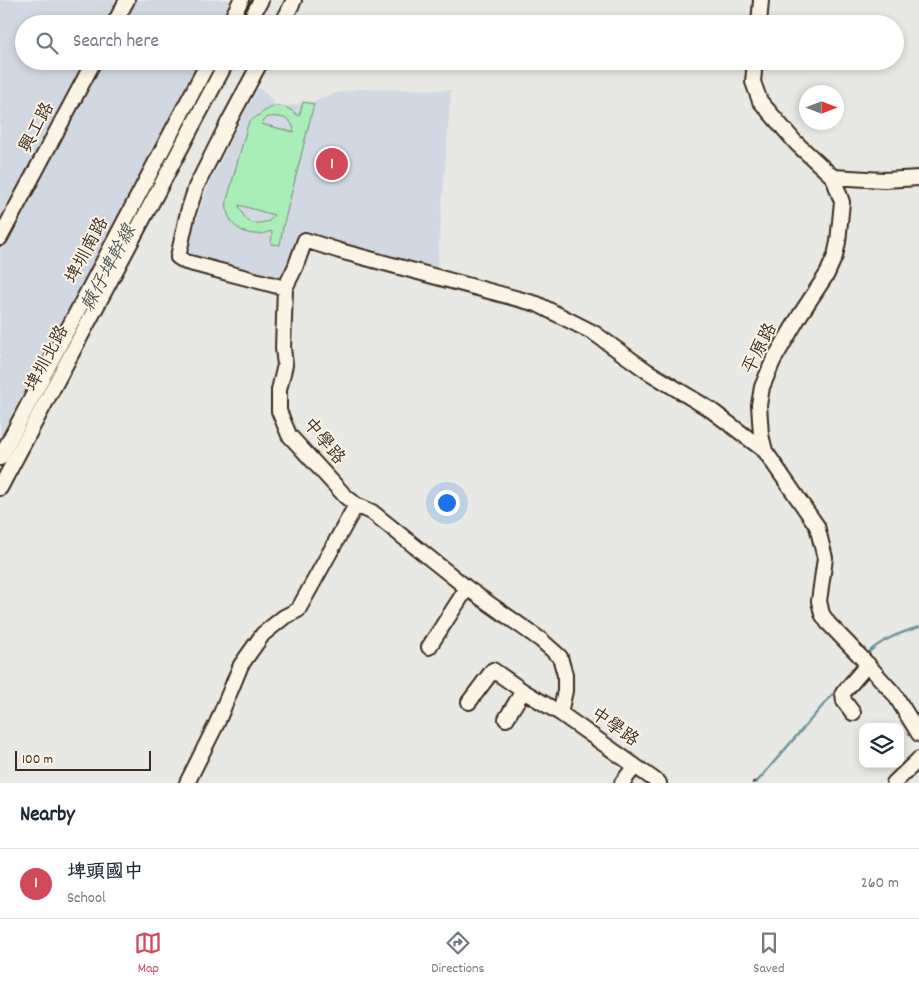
<!DOCTYPE html>
<html lang="en">
<head>
<meta charset="utf-8">
<style>
	body { margin:0; font-family:Dekko,"LXGW WenKai TC",sans-serif; background:#f2f2f3; color:#1f2937 }
	.controls { position:absolute; right:15px; bottom:15px; display:grid; overflow:hidden; border-radius:10px; box-shadow:0 2px 8px #0003 }
	.controls button { width:45px; height:45px; display:grid; place-items:center; padding:0; border:0; border-bottom:1px solid #e0e1e3; background:#fff; color:#1f2937; font:25px sans-serif }
	.compass { position:absolute; left:799px; top:85px; width:45px; height:45px; border-radius:50%; background:#fff; box-shadow:0 2px 8px #0003; rotate:90deg }
	.scale { position:absolute; left:15px; bottom:12px; width:136px; box-sizing:border-box; padding-left:5px; border:2px solid #3b2a1e; border-top:0; font-size:14px; line-height:18px; white-space:nowrap; color:#3b2a1e; -webkit-text-stroke:4px #fcf5e5; paint-order:stroke }
	.you { position:absolute; left:446px; top:502px; width:18px; height:18px; margin:-12px; border:4px solid #fff; border-radius:50%; background:#1a73e8; box-shadow:0 0 0 8px #1a73e833 }
	.badge { display:grid; place-items:center; width:32px; height:32px; border-radius:50%; background:#d1495b; color:#fff; font-size:16px; font-weight:700 }
	.pin { position:absolute; translate:-50% -50%; border:2px solid #fff; box-shadow:0 1px 5px #0006 }
	.list { margin:0; padding:0; list-style:none }
	h2 { display:flex; justify-content:space-between; align-items:center; height:65px; margin:0; padding:0 20px; font-size:21px }
	h2 small { font-size:16px; font-weight:400; color:#747a83 }
	.list li { display:grid; grid-template-columns:32px 1fr auto; gap:15px; align-items:center; box-sizing:border-box; height:70px; padding:0 20px; border-top:1px solid #e0e1e3 }
	.list b { display:block; font-size:19px; white-space:nowrap }
	.list p { margin:0; font-size:16px; white-space:nowrap; color:#747a83 }
	.list em { font-size:16px; font-style:normal; color:#747a83 }
	.icon { flex:none; width:28px; height:28px; fill:none; stroke:currentColor; stroke-width:2; stroke-linecap:round; stroke-linejoin:round }
	.map { position:relative; flex:none; width:919px; height:783px; overflow:hidden }
	.search { position:absolute; background:#fff; box-shadow:0 2px 8px #0003; left:15px; right:15px; top:15px; height:55px; display:flex; align-items:center; gap:12px; box-sizing:border-box; padding:0 18px; border-radius:28px; color:#747a83; font-size:19px }
	.sheet { height:135px; background:#fff }
	nav { display:flex; justify-content:space-around; align-items:center; box-sizing:border-box; height:70px; border-top:1px solid #e0e1e3; background:#fff; font-size:14px; color:#747a83 }
	nav a { display:grid; justify-items:center; gap:2px }
	nav .on { color:#d1495b }
	.map>svg:first-child { display:block }
</style>
</head>
<body>
<div class="map">
<svg width="919" height="783" viewBox="0 0 919 783">
	<rect width="100%" height="100%" fill="#e8e8e4"/>
	<filter id="ink" filterUnits="userSpaceOnUse"><feTurbulence type="fractalNoise" baseFrequency=".02" numOctaves="2"/><feDisplacementMap in="SourceGraphic" scale="10" xChannelSelector="R" yChannelSelector="G"/><feConvolveMatrix kernelMatrix="1 2 1 2 8 2 1 2 1" color-interpolation-filters="sRGB"/></filter>
	<g filter="url(#ink)">
		<path fill="#d1d8e2" d="M0 0H234L221 24H24V61H202L0 438Z
			M258 88 267 94 277 108 314 101 335 93 359 89 451 90 437 268 340 245 302 234 294 258 284 283 184 258 204 196 234 133Z"/>
		<path fill="#a9edb8" stroke="#728c6b" fill-rule="evenodd" d="M303 102 314 104 283 227 280 245 271 244 272 232 271 231C249 241 223 226 227 200L248 124 250 121C264 113 273 100 289 109 293 111 296 114 299 116ZM268 117C281 116 293 117 294 132L261 124ZM239 206V205L274 215 269 221C251 226 246 223 239 206Z"/>
		<g fill="none" stroke-linecap="round" stroke-linejoin="round">
			<path stroke="#70959f" stroke-width="2.5" d="M866 655C880 640 900 633 919 627
				M756 783 856 667"/>
			<defs>
				<path id="minor" d="M114 24 127 0
					M229 24 241 0
					M248 24 261 0
					M282 24 294 0
					M759 24 761 0
					M261 61 229 121 196 187 188 212 178 257 186 262 285 288 283 348 285 365 279 390V411L289 435 345 496 356 505 372 512 467 588 541 640 560 657 565 675V691L560 713 659 783
					M755 61 753 82 760 101 796 143 833 177 842 202 838 242 835 256 827 274 800 315 773 361 762 387 759 405 761 435 765 451 817 526 825 558 819 601 822 614 828 623 860 656 895 695 919 734
					M833 177 884 180 919 178
					M0 238 94 61
					M285 288 295 268 305 240 340 251 537 304 594 333 647 371 711 410 765 451
					M0 458 209 61
					M0 488 227 61
					M429 647 467 588
					M469 702 493 670 523 691 560 713
					M853 713 844 701 843 693 868 664
					M506 719 523 691
					M187 783 217 723 241 665 263 634 284 617 298 610 356 505
					M622 783 635 766
					M894 783 919 759"/>
			</defs>
			<use href="#minor" stroke="#3b2a1e" stroke-width="18"/>
			<path stroke="#3b2a1e" stroke-width="2" stroke-dasharray="4 4" stroke-linecap="butt" d="M752 783 756 781"/>
			<use href="#minor" stroke="#fcf5e5" stroke-width="14"/>
		</g>
	</g>
	<g text-anchor="middle" dominant-baseline="central" stroke-width="4" stroke-linejoin="round" paint-order="stroke">
		<g font-size="18" fill="#3b2a1e" stroke="#fcf5e5">
			<text transform="translate(38 128) rotate(-62)">興工路</text>
			<text transform="translate(88 251) rotate(-62)">埤圳南路</text>
			<text transform="translate(761 349) rotate(-63)">平原路</text>
			<text transform="translate(48 359) rotate(-62)">埤圳北路</text>
			<text transform="translate(323 442) rotate(50)">中學路</text>
			<text transform="translate(614 728) rotate(35)">中學路</text>
		</g>
		<g font-size="19" font-style="italic" fill="#515754" stroke="#fcf5e5">
			<text transform="translate(110 269) rotate(-62)">棘仔埤幹線</text>
		</g>
	</g>
</svg>
<div class="controls">
<button><svg class="icon" aria-label="layers" viewBox="0 0 24 24"><path d="M12 4l9 5-9 5-9-5zM3 14l9 5 9-5"/></svg></button>
</div>
<svg class="compass" viewBox="-18 -18 36 36"><path d="M0-13l5 13h-10z" fill="#e53935"/><path d="M0 13l5-13h-10z" fill="#747a83"/></svg>
<div class="scale">100 m</div>
<div class="you"></div>
<div class="pin badge" style="left:332px;top:164px">1</div>
<div class="search"><svg class="icon" aria-label="search" viewBox="0 0 24 24"><circle cx="10" cy="10" r="6"/><path d="M15 15l6 6"/></svg>Search here</div>
</div>
<section class="sheet">
<h2>Nearby<small></small></h2>
<ul class="list">
<li><span class="badge">1</span><div><b>埤頭國中</b><p>School</p></div><em>260 m</em></li>
</ul>
</section>
<nav>
<a class="on"><svg class="icon" aria-label="map" viewBox="0 0 24 24"><path d="M3 6l6-2 6 2 6-2v14l-6 2-6-2-6 2zM9 4v14M15 6v14"/></svg>Map</a>
<a><svg class="icon" aria-label="directions" viewBox="0 0 24 24"><path d="M12 3l9 9-9 9-9-9zM9 14v-3h6M13 9l2 2-2 2"/></svg>Directions</a>
<a><svg class="icon" aria-label="saved" viewBox="0 0 24 24"><path d="M7 4h10v16l-5-4-5 4z"/></svg>Saved</a>
</nav>
</body>
</html>
